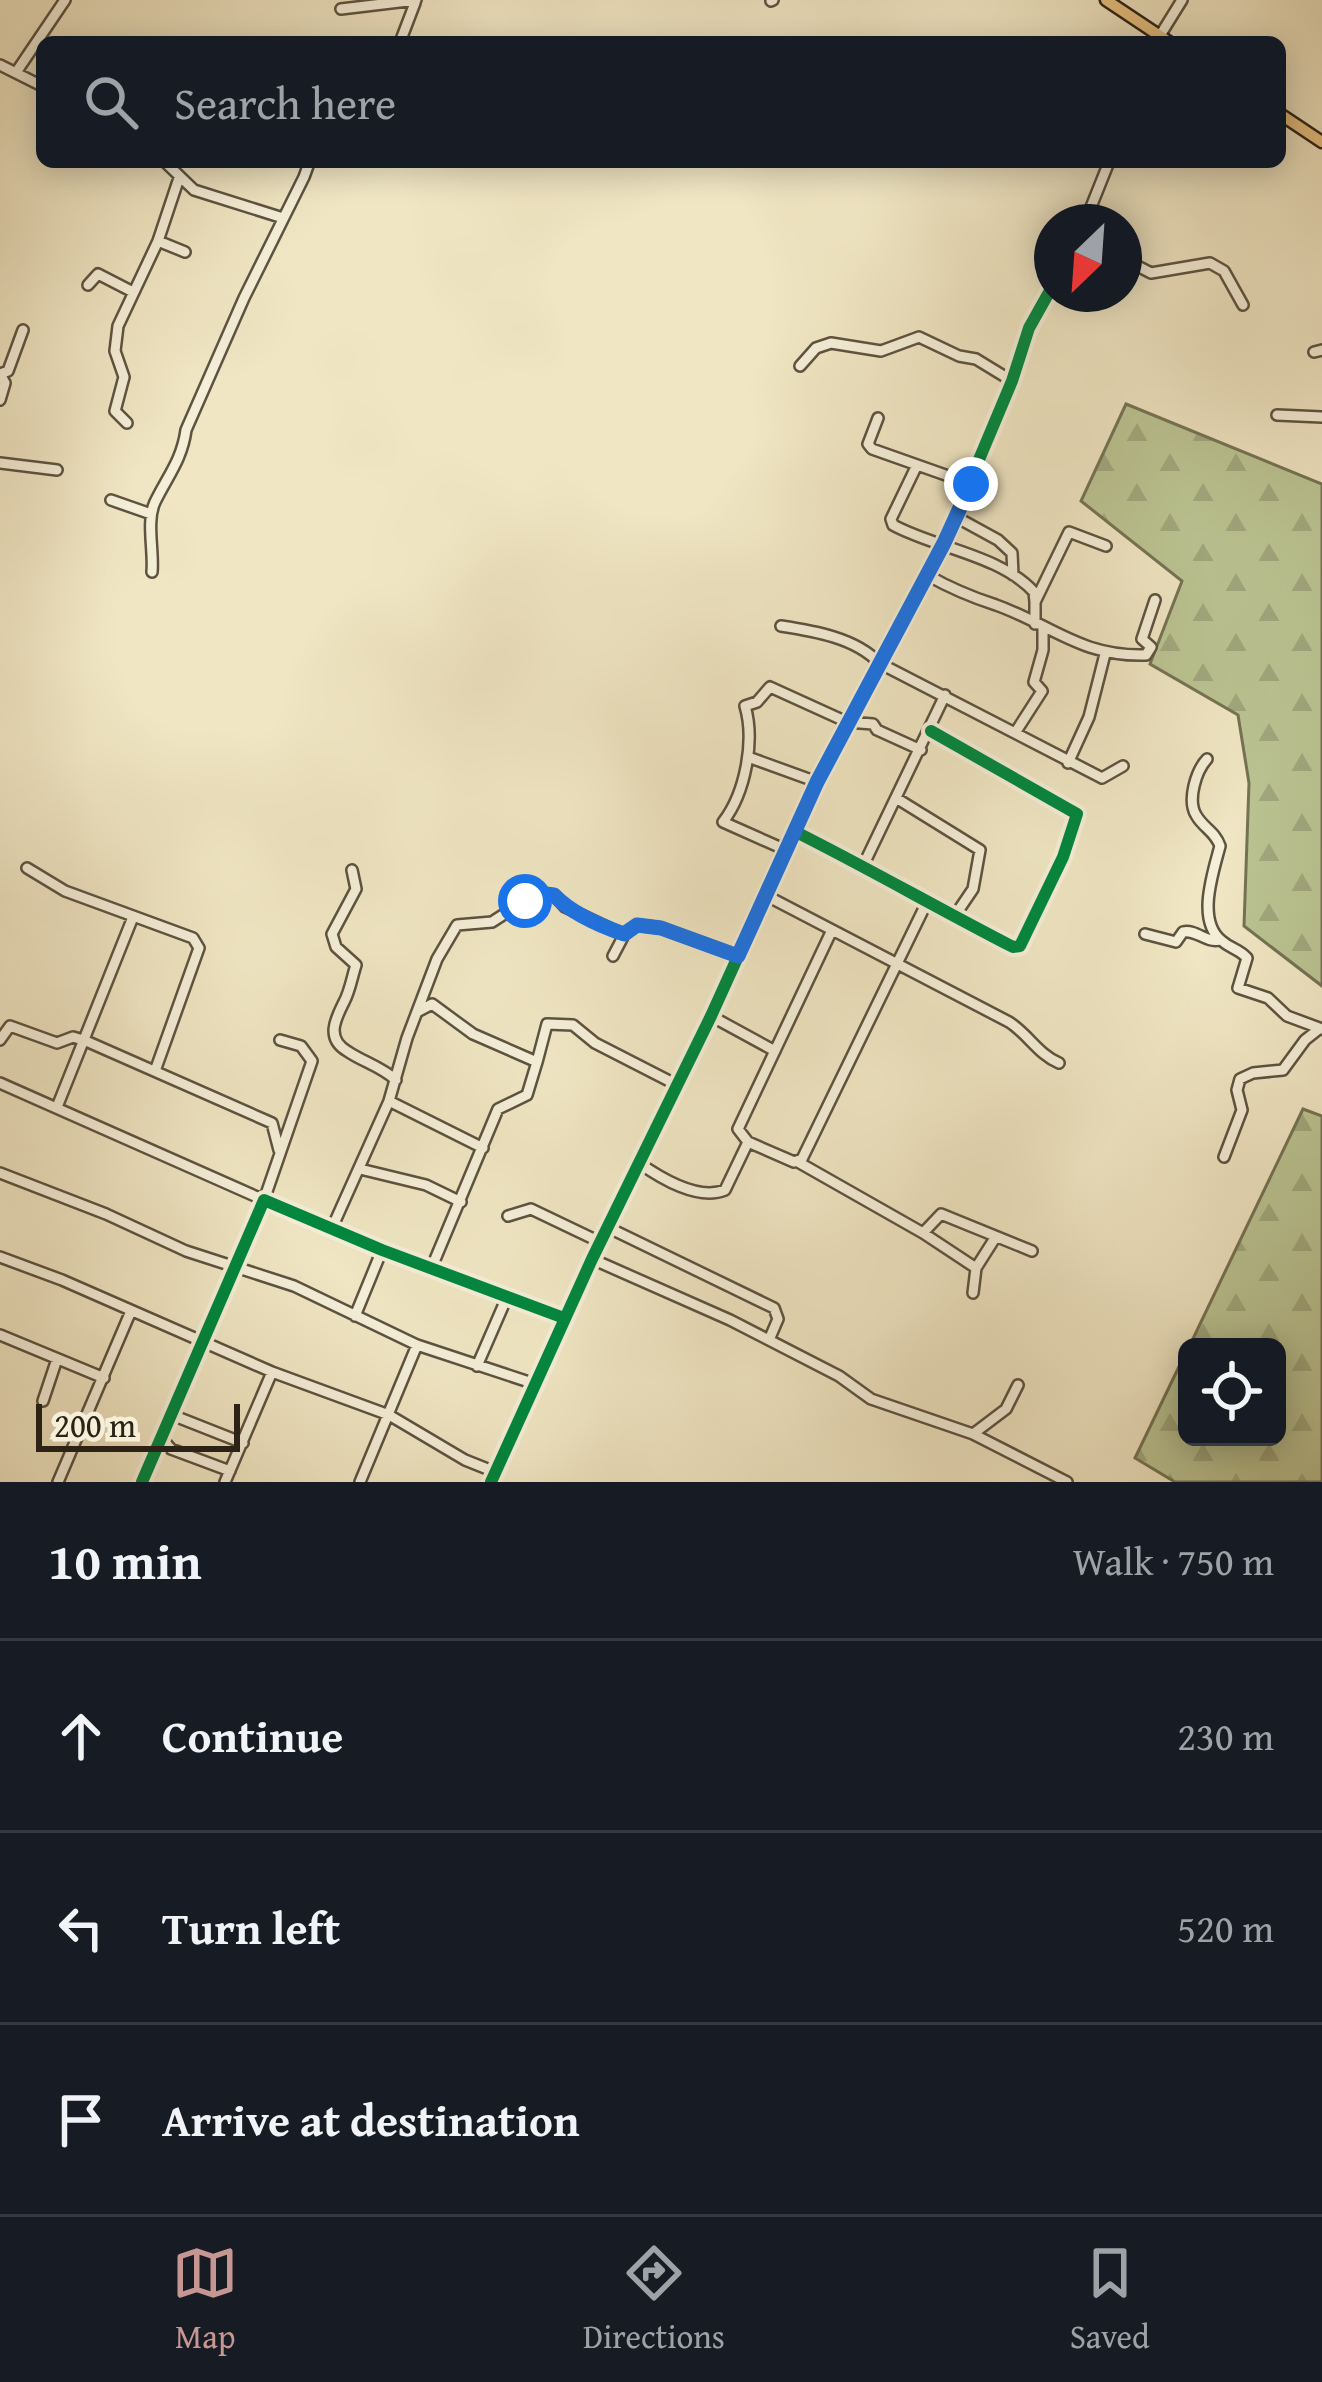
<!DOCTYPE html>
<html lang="en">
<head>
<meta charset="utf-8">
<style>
	body { margin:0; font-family:"Gentium Book Plus",serif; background:#20242c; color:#f1f3f6 }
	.controls { position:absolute; right:36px; bottom:36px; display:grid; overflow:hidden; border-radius:18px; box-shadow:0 6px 30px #0003 }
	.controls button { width:108px; height:108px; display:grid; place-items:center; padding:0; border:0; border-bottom:3px solid #363941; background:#171b24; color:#f1f3f6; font:60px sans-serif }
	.compass { position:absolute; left:1034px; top:204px; width:108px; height:108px; border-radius:50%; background:#171b24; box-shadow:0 6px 30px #0003; rotate:205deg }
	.scale { position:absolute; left:36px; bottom:30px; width:204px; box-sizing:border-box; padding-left:12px; border:6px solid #2c2216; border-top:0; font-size:33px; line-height:42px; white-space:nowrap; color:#2c2216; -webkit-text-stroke:9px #f5efd8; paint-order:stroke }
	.stop { position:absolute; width:36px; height:36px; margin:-27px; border:9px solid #1a73e8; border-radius:50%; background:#fff }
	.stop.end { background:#1a73e8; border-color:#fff; box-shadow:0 3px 12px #0008 }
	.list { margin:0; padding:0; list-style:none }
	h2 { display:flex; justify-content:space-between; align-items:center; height:156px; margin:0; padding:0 48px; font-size:51px }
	h2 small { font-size:39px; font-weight:400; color:#9ea1a6 }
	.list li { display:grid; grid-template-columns:78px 1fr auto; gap:36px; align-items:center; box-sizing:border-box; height:192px; padding:0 48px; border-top:3px solid #363941 }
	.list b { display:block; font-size:45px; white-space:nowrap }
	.list em { font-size:39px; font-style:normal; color:#9ea1a6 }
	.icon { flex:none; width:66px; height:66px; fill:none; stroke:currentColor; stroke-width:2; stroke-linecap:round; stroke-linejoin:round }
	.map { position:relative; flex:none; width:1322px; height:1482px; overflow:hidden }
	.search { position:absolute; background:#171b24; box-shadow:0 6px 30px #0003; left:36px; right:36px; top:36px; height:132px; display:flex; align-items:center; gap:30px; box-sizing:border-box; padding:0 42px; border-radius:18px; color:#9ea1a6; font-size:45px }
	.sheet { height:732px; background:#171b24 }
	nav { display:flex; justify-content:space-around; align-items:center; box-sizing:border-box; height:168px; border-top:3px solid #363941; background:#171b24; font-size:33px; color:#9ea1a6 }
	nav a { display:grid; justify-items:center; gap:6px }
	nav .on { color:#c59692 }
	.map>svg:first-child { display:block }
</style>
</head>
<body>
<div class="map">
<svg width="1322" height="1482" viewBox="0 0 1322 1482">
	<defs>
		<pattern id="forest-firs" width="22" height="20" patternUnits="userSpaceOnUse" patternTransform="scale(3)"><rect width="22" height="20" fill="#bbc493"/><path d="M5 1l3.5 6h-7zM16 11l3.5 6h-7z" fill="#a1a87e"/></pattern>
	</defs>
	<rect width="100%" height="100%" fill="#f0e6c3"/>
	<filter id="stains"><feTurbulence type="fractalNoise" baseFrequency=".00167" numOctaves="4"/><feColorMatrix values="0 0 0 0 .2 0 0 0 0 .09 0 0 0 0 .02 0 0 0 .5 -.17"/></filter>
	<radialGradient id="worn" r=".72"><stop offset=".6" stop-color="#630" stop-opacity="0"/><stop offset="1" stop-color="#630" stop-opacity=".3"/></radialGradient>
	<path fill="url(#forest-firs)" stroke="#747354" stroke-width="3" d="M1126 404 1322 484V986L1244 926 1249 783 1238 715 1150 664 1182 581 1081 501Z
		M1303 1109 1322 1116V1482H1175L1135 1458 1187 1350V1437H1277V1347H1189Z"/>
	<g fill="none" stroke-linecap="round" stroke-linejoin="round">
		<defs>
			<path id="minor" d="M771 1 773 0
				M341 9 416 0
				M402 37 415 3
				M1156 42 1182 0
				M0 65 42 86
				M17 71 65 0
				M165 162 194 190 283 218
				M1085 222 1109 162
				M158 241 185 252
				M1124 259 1151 273 1210 263 1224 271 1243 305
				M88 285 98 274 133 292
				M1314 352 1322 350
				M800 366 816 348 831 343 881 351 919 337 959 356 976 359 1012 381
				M0 374 8 371 23 330
				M0 374 5 383 0 400
				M1277 415 1322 417
				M878 418 868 444 872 449 971 484
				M127 423 115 411 124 377 115 351 118 326 158 241 179 178
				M0 463 57 470
				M917 465 891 519 893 525C935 548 1000 555 1034 592L1035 602
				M111 500 151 514
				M956 517 998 540 1012 553 1013 575
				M152 572C154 551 146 521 155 502 167 477 182 460 186 430L244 298 304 177 308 166 304 162
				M927 575C950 588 971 597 996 605 1052 625 1081 657 1146 655L1151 647 1142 639 1155 600
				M1035 624V602L1069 532 1106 546
				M781 626C814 631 856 638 879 663L1102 778 1123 766
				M1015 733 1042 691 1034 682 1043 650V628
				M748 757 817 782
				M1207 759C1196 771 1187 800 1196 815 1203 828 1215 831 1220 846 1213 873 1196 921 1222 941 1231 949 1239 949 1247 958L1238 988 1268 998 1287 1016 1322 1029
				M1068 763 1089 717 1105 654
				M896 798 980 850 973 889 954 917
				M794 831C868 868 939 909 1013 947L1020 946 1063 857 1077 814 931 731
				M786 850 723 822C746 792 755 740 745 706L757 702 770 687 847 722 873 724 877 730 921 750
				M863 866 945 695
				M27 868 65 891 193 938 199 948 155 1071
				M352 870 356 889 332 934 336 947 356 965C352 977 350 991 344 1002 336 1018 325 1038 347 1051 363 1062 380 1066 396 1080
				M765 895 1009 1022C1028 1034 1039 1055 1059 1063
				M832 930 738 1129 748 1142 794 1162 802 1159 926 904
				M1145 934 1176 942 1183 932C1196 929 1206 943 1219 940
				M613 956 624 935 637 925 661 928 738 956
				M417 1012 432 1004 473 1034 537 1062 527 1095 498 1109 431 1269
				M711 1016 775 1051
				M0 1040 10 1026 57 1043 73 1037 86 1041 272 1123 279 1150
				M537 1062 547 1024 573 1025 595 1043 677 1085
				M0 1083 264 1200 312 1061 301 1046 280 1040
				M389 1101 483 1148
				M57 1107 133 917
				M1224 1157 1242 1110 1237 1090 1240 1079 1253 1073 1283 1070 1305 1040 1319 1029
				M798 1162 923 1233 941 1214 1032 1251
				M639 1163C662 1179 698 1201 725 1190L748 1142
				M360 1169 426 1185 461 1202
				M0 1173 106 1214 186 1251 294 1286 417 1345 535 1384
				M508 1216 531 1209 600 1242
				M607 1227 774 1308 778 1319 769 1340
				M332 1228 389 1101 407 1038 437 959 457 925 492 922 534 895H554L565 907 624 935
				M923 1233 976 1268
				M0 1257 62 1280 272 1372 389 1415 465 1460 495 1472
				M592 1259 730 1320 839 1376 871 1399 973 1434 1067 1482
				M973 1293 976 1268 995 1238
				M355 1316 382 1250
				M0 1335 104 1378
				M477 1366 507 1297
				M43 1401 57 1359
				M172 1415 243 1443
				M973 1434 1006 1409 1018 1385
				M163 1440 171 1449 230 1471
				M58 1482 131 1311
				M142 1482 264 1200 382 1250 564 1318
				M225 1482 272 1372
				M360 1482 417 1345
				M491 1482 592 1259 711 1016 817 782 944 543 1012 381 1029 328 1052 287"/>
			<path id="major" d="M1106 0 1169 42
				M1280 114 1322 142"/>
		</defs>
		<use href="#minor" stroke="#5d5341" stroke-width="14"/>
		<use href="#major" stroke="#2c2216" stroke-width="15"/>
		<use href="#minor" stroke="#f5efd8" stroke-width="9"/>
		<use href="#major" stroke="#e8c382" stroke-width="10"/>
		<defs>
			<path id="cycleway" d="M794 831C868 868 939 909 1013 947L1020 946 1063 857 1077 814 931 731
				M142 1482 264 1200 382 1250 564 1318
				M491 1482 592 1259 711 1016 817 782 944 543 1012 381 1029 328 1052 287"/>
		</defs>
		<use href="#cycleway" stroke="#f5efd8" stroke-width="20"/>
		<use href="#cycleway" stroke="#00873e" stroke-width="12"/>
	</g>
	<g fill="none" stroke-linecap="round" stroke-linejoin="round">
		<path stroke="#1a73e8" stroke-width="15" d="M525 901 538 893 554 895C571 913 601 926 624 934L637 925 661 928 738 956 817 782 944 543 971 484"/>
	</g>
	<rect width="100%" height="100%" filter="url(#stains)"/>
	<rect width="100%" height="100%" fill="url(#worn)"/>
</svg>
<div class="controls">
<button><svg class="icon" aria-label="locate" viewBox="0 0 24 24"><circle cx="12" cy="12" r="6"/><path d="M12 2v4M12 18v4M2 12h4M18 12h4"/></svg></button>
</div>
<svg class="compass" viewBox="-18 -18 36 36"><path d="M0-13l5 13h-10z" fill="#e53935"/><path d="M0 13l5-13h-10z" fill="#9ea1a6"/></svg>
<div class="scale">200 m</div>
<div class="stop" style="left:525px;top:901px"></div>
<div class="stop end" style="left:971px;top:484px"></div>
<div class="search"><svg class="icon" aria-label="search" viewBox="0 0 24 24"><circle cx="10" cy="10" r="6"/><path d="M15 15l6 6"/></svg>Search here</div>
</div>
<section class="sheet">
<h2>10 min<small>Walk · 750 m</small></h2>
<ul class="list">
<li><svg class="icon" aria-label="ahead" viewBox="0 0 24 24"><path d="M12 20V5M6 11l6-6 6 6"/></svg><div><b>Continue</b></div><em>230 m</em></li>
<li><svg class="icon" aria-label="left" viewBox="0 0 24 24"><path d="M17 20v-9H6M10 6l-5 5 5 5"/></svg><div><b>Turn left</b></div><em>520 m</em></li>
<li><svg class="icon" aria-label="arrive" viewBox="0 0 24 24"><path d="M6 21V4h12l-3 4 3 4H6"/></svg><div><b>Arrive at destination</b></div></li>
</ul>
</section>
<nav>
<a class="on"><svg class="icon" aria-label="map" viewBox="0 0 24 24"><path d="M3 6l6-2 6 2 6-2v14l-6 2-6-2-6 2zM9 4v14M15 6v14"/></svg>Map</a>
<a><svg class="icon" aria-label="directions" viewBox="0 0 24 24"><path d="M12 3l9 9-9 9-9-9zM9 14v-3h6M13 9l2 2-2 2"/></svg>Directions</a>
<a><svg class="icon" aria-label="saved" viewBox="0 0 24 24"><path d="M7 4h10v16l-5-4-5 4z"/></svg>Saved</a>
</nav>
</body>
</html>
